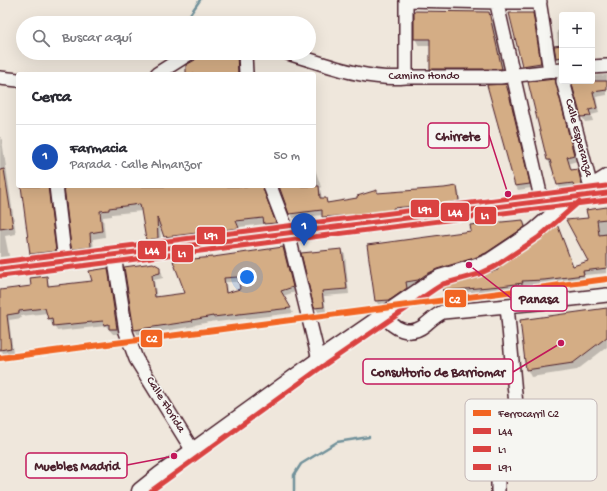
<!DOCTYPE html>
<html lang="es">
<head>
<meta charset="utf-8">
<style>
	body { margin:0; font-family:"Gochi Hand",sans-serif; background:#f7f7f7; color:#2b2b33 }
	.controls { position:absolute; right:12px; top:12px; display:grid; overflow:hidden; border-radius:4px; box-shadow:0 4px 16px #0002 }
	.controls button { width:36px; height:36px; display:grid; place-items:center; padding:0; border:0; border-bottom:1px solid #e1e1e2; background:#fff; color:#2b2b33; font:20px sans-serif }
	.you { position:absolute; left:247px; top:277px; width:14px; height:14px; margin:-10px; border:3px solid #fff; border-radius:50%; background:#1a73e8; box-shadow:0 0 0 6px #1a73e833 }
	.badge { display:grid; place-items:center; width:26px; height:26px; border-radius:50%; background:#7c3aed; color:#fff; font-size:13px; font-weight:700 }
	.pin { position:absolute; translate:-50% -33px; filter:drop-shadow(0 1px 2px #0008) }
	.pin::after { content:''; position:absolute; top:21px; width:14px; height:12px; background:inherit; clip-path:polygon(0 0,100% 0,50% 100%) }
	.list { margin:0; padding:0; list-style:none }
	h2 { display:flex; justify-content:space-between; align-items:center; height:52px; margin:0; padding:0 16px; font-size:17px }
	h2 small { font-size:13px; font-weight:400; color:#7c7c81 }
	.list li { display:grid; grid-template-columns:26px 1fr auto; gap:12px; align-items:center; box-sizing:border-box; height:64px; padding:0 16px; border-top:1px solid #e1e1e2 }
	.list b { display:block; font-size:15px; white-space:nowrap }
	.list p { margin:0; font-size:13px; white-space:nowrap; color:#7c7c81 }
	.list em { font-size:13px; font-style:normal; color:#7c7c81 }
	.icon { flex:none; width:22px; height:22px; fill:none; stroke:currentColor; stroke-width:2; stroke-linecap:round; stroke-linejoin:round }
	.map { position:relative; flex:none; width:607px; height:491px; overflow:hidden }
	.search { position:absolute; background:#fff; box-shadow:0 4px 16px #0002; left:16px; top:16px; width:300px; height:44px; display:flex; align-items:center; gap:10px; box-sizing:border-box; padding:0 14px; border-radius:22px; color:#7c7c81; font-size:15px }
	.panel { position:absolute; background:#fff; box-shadow:0 4px 16px #0002; left:16px; top:72px; width:300px; height:116px; border-radius:4px }
	.map>svg:first-child { display:block }
</style>
</head>
<body>
<div class="map">
<svg width="607" height="491" viewBox="0 0 607 491">
	<rect width="100%" height="100%" fill="#efe7dc"/>
	<filter id="ink" filterUnits="userSpaceOnUse"><feTurbulence type="fractalNoise" baseFrequency=".025" numOctaves="2"/><feDisplacementMap in="SourceGraphic" scale="8" xChannelSelector="R" yChannelSelector="G"/><feConvolveMatrix kernelMatrix="1 2 1 2 8 2 1 2 1" color-interpolation-filters="sRGB"/></filter>
	<g filter="url(#ink)">
		<path fill="#0003" fill-rule="evenodd" d="M488 13 493 21 506 76H435L431 68V46H419L415 38Z
			M532 14 537 21 544 70 527 73 523 66Z
			M562 30V63H560L557 58 558 46 557 31Z
			M199 53H242L241 74H187V66L198 58Z
			M607 75V95L596 97 599 113 591 115 593 121 585 122 582 117 572 81H592V76Z
			M555 80 558 86V90L577 161 570 163 572 171 577 170 581 176 585 192 578 193 576 189 561 191 548 160Z
			M505 85 508 89 531 188 518 190 516 186Z
			M0 136 2 140 16 234 5 236 9 256 0 257Z
			M314 166 321 187 320 188 322 199H325L328 203 358 198 376 191 378 194 456 187 459 192 461 205 326 221 323 215 293 218 280 186H314Z
			M22 186H54L59 257 35 260 31 254Z
			M65 186H243L263 190 278 229 268 230 265 224 239 227 241 234 169 243 160 224 161 244 150 245 147 239 142 211 112 214V216L103 217 105 237 93 239 94 253H76L72 247Z
			M607 208V273L584 275 585 279 547 284 523 285 524 287 447 295 444 290 499 271 540 241 557 226 574 267 589 261V218Z
			M523 221 527 227 490 259 422 287 409 288 410 295 394 306 380 307 376 301 472 232Z
			M283 248 286 253 295 292 283 296 293 313 217 322 216 321 194 325 195 326 138 335 135 330 125 267 159 268 162 273 163 278 154 280 157 298 186 294 213 258ZM226 282H240L241 290 227 294Z
			M342 250 345 255 349 294 324 296 326 312 319 313 315 307 302 253Z
			M107 269 110 275 120 334H113L106 326 57 331 54 324H52L49 319 48 313 21 316 22 318 9 320 13 353 4 355 1 349 0 341V291L32 286 46 277 50 287 93 282Z
			M607 309V347L577 370 531 377 527 369Z"/>
		<g fill="none" stroke-linecap="round" stroke-linejoin="round">
			<path stroke="#72929b" stroke-width="2.5" d="M184 23 200 0
				M294 491V475L301 464 337 442 369 437"/>
		</g>
		<path fill="#d4ad85" stroke="#4a1f2b" fill-rule="evenodd" d="M414 11 489 12 502 69H430V39H414Z
			M509 13H533L541 63 522 66Z
			M562 45V57L556 58 554 46Z
			M198 53H237L238 74H186V65L195 60Z
			M555 79 574 155 567 157 571 170 578 169 582 186 574 187 573 183 557 185 550 160H547L528 82Z
			M571 81H607V90L593 92 597 108 589 110 591 116 581 117Z
			M506 84 510 98 530 184 515 186 487 85Z
			M4 169 13 227 0 229V170Z
			M21 186H48L56 251 30 254Z
			M64 186H262L276 223 264 224 263 218 236 221 239 228 164 237 157 217 158 238 146 240 140 204 109 208V210L100 211 102 231 90 233 91 247 74 249 71 247Z
			M279 186H319L320 198H326L327 203 357 198V196L377 190V193L444 188 457 186 459 201 426 206V205L393 208V210L356 215 322 217V210L289 214Z
			M607 207V219L597 220 599 235 607 234V268L583 271 584 275 544 280 522 281 523 283 501 286 443 291 442 288 444 287 498 270V268L539 240 557 224 573 266 588 261 566 220 588 218 586 210Z
			M523 220 525 227 486 253 474 258 437 269 425 275 418 280 406 282 407 288 390 300 375 301 367 245 471 231 470 225Z
			M283 247 293 287 281 291 291 308 213 317V316L192 320 193 321 134 330 124 267 153 263 160 267V273L152 275 155 297 185 293 173 261 213 257ZM238 277 240 289 226 293 224 278Z
			M342 249 347 289 322 291 324 307 314 308 301 253Z
			M108 268 117 329H109V324L104 325 103 321 53 326 52 318 48 319 45 308 19 311V313L7 315 11 348 0 350V290L31 286 30 278 47 276 48 286 92 281 89 271Z
			M607 308V337L573 363 526 370 520 320Z"/>
		<g fill="none" stroke-linecap="round" stroke-linejoin="round">
			<defs>
				<path id="minor" d="M406 0 496 2H540
					M496 0 542 202
					M539 0 550 71
					M245 53 246 74
					M288 53C325 64 366 81 406 77H500L562 70
					M592 67 607 66
					M157 74 190 53
					M406 77V0
					M0 78 18 80
					M563 81 593 195
					M56 186 65 261
					M270 186 288 233 319 360
					M591 186 607 176
					M114 255 126 332 136 359 193 451
					M384 315C394 330 410 337 425 325 431 320 436 315 443 312L538 303 607 295
					M498 491V469L504 451 511 436 517 416 507 306"/>
				<path id="major" d="M0 269 607 193
					M140 491 160 475 319 360 431 283 440 278 477 267 491 261 534 232 574 197"/>
			</defs>
			<use href="#minor" stroke="#4a1f2b" stroke-width="16"/>
			<use href="#major" stroke="#4a1f2b" stroke-width="19"/>
			<use href="#minor" stroke="#f6f6f2" stroke-width="13"/>
			<use href="#major" stroke="#f6f6f2" stroke-width="16"/>
			<defs>
				<path id="bus-1" d="M0 269 607 193"/>
				<path id="bus-2" d="M1 276 607 200
					M151 491 323 366 435 289 443 284 479 274 494 267 539 237 579 202"/>
				<path id="bus-3" d="M0 262 606 186"/>
			</defs>
			<use href="#bus-1" stroke="#f6f6f2" stroke-width="8"/>
			<use href="#bus-2" stroke="#f6f6f2" stroke-width="8"/>
			<use href="#bus-3" stroke="#f6f6f2" stroke-width="8"/>
			<use href="#bus-1" stroke="#da4241" stroke-width="5"/>
			<use href="#bus-2" stroke="#da4240" stroke-width="5"/>
			<use href="#bus-3" stroke="#da4241" stroke-width="5"/>
			<defs>
				<path id="rail-1" d="M0 358 607 279"/>
			</defs>
			<use href="#rail-1" stroke="#f6f6f2" stroke-width="9"/>
			<use href="#rail-1" stroke="#f26522" stroke-width="6"/>
		</g>
	</g>
	<g text-anchor="middle" dominant-baseline="central" stroke-width="3" stroke-linejoin="round" paint-order="stroke">
		<g font-size="12" fill="#4a1f2b" stroke="#f6f6f2">
			<text x="424" y="77">Camino Hondo</text>
			<text transform="translate(578 138) rotate(75)">Calle Esperanza</text>
			<text transform="translate(165 405) rotate(58)">Calle Florida</text>
		</g>
	</g>
	<rect x="465" y="399" width="132" height="82" rx="6" fill="#f6f6f2" stroke="#c2b6b6" stroke-width="1"/>
	<rect x="473" y="410" width="18" height="6" fill="#f26522"/>
	<rect x="473" y="428" width="18" height="6" fill="#da4241"/>
	<rect x="473" y="446" width="18" height="6" fill="#da4240"/>
	<rect x="473" y="464" width="18" height="6" fill="#da4241"/>
	<g font-size="11" fill="#4a1f2b">
		<text x="498" y="417">Ferrocarril C2</text>
		<text x="498" y="435">L44</text>
		<text x="498" y="453">L1</text>
		<text x="498" y="471">L91</text>
	</g>
	<path fill="none" stroke="#c2185b" stroke-width="1.5" d="M508 194L489 135M469 265L511 298M561 343L513 372M174 456L127 465"/>
	<g fill="#c2185b" stroke="#f6f6f2" stroke-width="1.5">
		<circle cx="508" cy="194" r="4"/>
		<circle cx="469" cy="265" r="4"/>
		<circle cx="561" cy="343" r="4"/>
		<circle cx="174" cy="456" r="4"/>
	</g>
	<g fill="#f6f6f2" stroke="#c2185b" stroke-width="1.5">
		<rect x="428" y="123" width="61" height="25" rx="4"/>
		<rect x="511" y="286" width="56" height="25" rx="4"/>
		<rect x="363" y="359" width="150" height="25" rx="4"/>
		<rect x="26" y="453" width="101" height="25" rx="4"/>
	</g>
	<g font-size="13" text-anchor="middle" font-weight="bold" fill="#4a1f2b">
		<text x="458" y="140">Chirrete</text>
		<text x="539" y="303">Panasa</text>
		<text x="438" y="376">Consultorio de Barriomar</text>
		<text x="77" y="470">Muebles Madrid</text>
	</g>
	<g stroke="#f6f6f2" stroke-width="1.5">
		<rect x="410" y="199" width="30" height="19" rx="4" fill="#da4241"/>
		<rect x="440" y="202" width="30" height="20" rx="4" fill="#da4241"/>
		<rect x="474" y="206" width="23" height="19" rx="4" fill="#da4240"/>
		<rect x="196" y="226" width="30" height="19" rx="4" fill="#da4241"/>
		<rect x="137" y="240" width="30" height="20" rx="4" fill="#da4241"/>
		<rect x="171" y="244" width="23" height="19" rx="4" fill="#da4240"/>
		<rect x="444" y="289" width="23" height="19" rx="4" fill="#f26522"/>
		<rect x="140" y="329" width="23" height="19" rx="4" fill="#f26522"/>
	</g>
	<g font-size="11" text-anchor="middle" font-weight="bold" fill="#fff">
		<text x="425" y="213">L91</text>
		<text x="455" y="216">L44</text>
		<text x="485" y="219">L1</text>
		<text x="211" y="239">L91</text>
		<text x="152" y="254">L44</text>
		<text x="182" y="257">L1</text>
		<text x="455" y="303">C2</text>
		<text x="152" y="342">C2</text>
	</g>
</svg>
<div class="controls">
<button>+</button>
<button>−</button>
</div>
<div class="you"></div>
<div class="pin badge" style="left:304px;top:246px;background:#1a4fb4">1</div>
<div class="search"><svg class="icon" aria-label="search" viewBox="0 0 24 24"><circle cx="10" cy="10" r="6"/><path d="M15 15l6 6"/></svg>Buscar aquí</div>
<section class="panel">
<h2>Cerca<small></small></h2>
<ul class="list">
<li><span class="badge" style="background:#1a4fb4">1</span><div><b>Farmacia</b><p>Parada · Calle Almanzor</p></div><em>50 m</em></li>
</ul>
</section>
</div>
</body>
</html>
